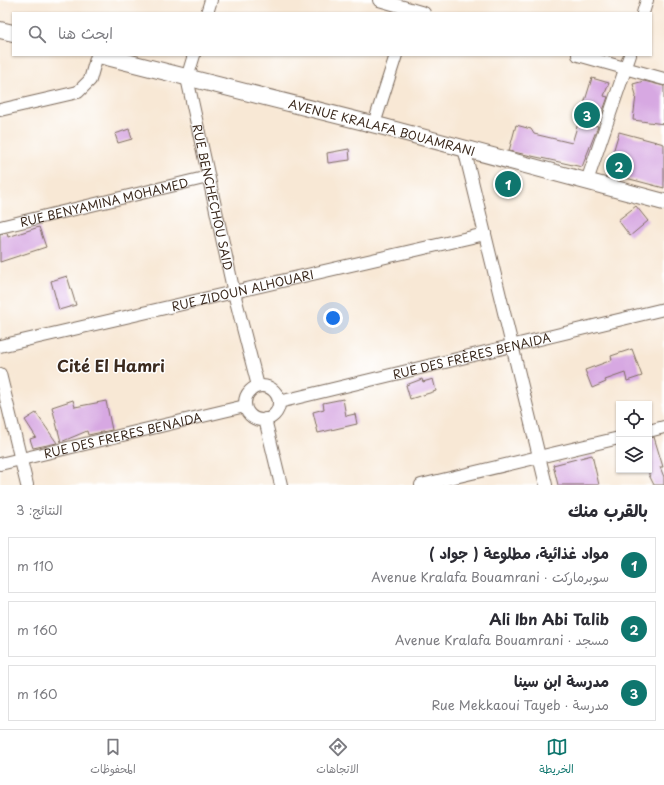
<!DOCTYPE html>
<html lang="ar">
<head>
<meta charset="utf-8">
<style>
	body { margin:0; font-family:"Playpen Sans","Playpen Sans Arabic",sans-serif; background:#f7f7f7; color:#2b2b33; direction:rtl }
	.controls { position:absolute; right:12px; bottom:12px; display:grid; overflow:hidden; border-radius:0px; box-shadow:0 1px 3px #0004 }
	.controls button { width:36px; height:36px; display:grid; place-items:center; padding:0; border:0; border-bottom:1px solid #e1e1e2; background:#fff; color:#2b2b33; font:20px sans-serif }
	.you { position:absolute; left:333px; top:318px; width:14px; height:14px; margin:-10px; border:3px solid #fff; border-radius:50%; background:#1a73e8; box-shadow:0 0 0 6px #1a73e833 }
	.badge { display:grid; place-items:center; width:26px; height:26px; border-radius:50%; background:#0f766e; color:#fff; font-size:13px; font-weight:700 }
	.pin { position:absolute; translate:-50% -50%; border:2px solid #fff; box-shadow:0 1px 4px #0006 }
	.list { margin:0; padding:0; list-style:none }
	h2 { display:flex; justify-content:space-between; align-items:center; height:52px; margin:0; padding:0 16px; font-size:17px }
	h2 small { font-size:13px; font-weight:400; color:#7c7c81 }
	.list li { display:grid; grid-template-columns:26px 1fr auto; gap:12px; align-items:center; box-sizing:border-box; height:56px; margin:0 8px 8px; padding:0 8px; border:1px solid #e1e1e2; border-radius:0px }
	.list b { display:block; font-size:15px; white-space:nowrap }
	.list p { margin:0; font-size:13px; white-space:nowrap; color:#7c7c81 }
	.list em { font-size:13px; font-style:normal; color:#7c7c81 }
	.icon { flex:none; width:22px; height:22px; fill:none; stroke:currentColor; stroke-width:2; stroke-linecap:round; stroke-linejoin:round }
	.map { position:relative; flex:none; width:664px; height:485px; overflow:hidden; direction:ltr }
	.search { position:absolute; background:#fff; box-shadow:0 1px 3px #0004; left:12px; right:12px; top:12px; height:44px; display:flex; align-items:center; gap:10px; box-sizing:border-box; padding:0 14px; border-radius:0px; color:#7c7c81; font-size:15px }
	.sheet { height:244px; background:#fff }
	nav { display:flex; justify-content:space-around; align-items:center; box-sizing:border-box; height:56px; border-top:1px solid #e1e1e2; background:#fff; font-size:11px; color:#7c7c81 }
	nav a { display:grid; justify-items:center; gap:2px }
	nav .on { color:#0f766e }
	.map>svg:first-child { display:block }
</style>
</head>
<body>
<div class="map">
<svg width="664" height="485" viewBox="0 0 664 485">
	<rect width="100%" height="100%" fill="#fff"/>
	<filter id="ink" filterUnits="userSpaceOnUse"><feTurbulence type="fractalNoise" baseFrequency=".025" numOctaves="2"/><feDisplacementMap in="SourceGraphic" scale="8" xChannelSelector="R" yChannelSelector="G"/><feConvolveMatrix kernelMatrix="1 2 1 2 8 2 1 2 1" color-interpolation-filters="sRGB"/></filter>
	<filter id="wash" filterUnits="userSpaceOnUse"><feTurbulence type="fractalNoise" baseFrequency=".012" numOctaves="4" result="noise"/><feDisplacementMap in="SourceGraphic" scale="16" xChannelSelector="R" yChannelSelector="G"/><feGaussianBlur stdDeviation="0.9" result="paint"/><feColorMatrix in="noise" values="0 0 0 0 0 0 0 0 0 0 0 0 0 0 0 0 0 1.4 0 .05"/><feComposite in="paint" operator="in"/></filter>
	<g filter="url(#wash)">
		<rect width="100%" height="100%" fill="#f8e8d5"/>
		<g id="blocks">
			<path fill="#d7a8e2" d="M592 78 609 83 604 96 608 97 601 116 594 115 592 125 598 126 582 167 509 151 516 125 531 129 534 134 572 143Z
				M644 81 664 86V124L633 120 636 95 633 84Z
				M129 129 132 139 118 143 115 134Z
				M619 132 664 144V188L607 173Z
				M349 149 350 160 328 163 327 153Z
				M636 206 648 221 630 236 618 220Z
				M39 227 46 247 0 262V234L7 233 8 237Z
				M67 276 76 305 59 310 51 281Z
				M632 349 642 376 627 381 625 373 605 380 606 382 592 388 585 370 612 360 611 356Z
				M422 379 423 382 433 379 436 391 410 399 406 385Z
				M343 399 346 416 355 414 357 424 318 433 313 412 324 409 323 403Z
				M73 400 75 407 106 401 112 430 88 435 87 431 61 442 52 407Z
				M36 413 57 443 33 448 30 439 36 437 25 420Z
				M654 437 663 467H660L664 477V485H654L649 475V438Z
				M592 455 599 485H558L553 465Z"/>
		</g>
	</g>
	<g filter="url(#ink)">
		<use href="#blocks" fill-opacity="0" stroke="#7d6c5e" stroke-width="1"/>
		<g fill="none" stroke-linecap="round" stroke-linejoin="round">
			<defs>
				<g id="street">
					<path d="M379 0 424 13"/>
					<path d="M207 13 211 0"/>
					<path d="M643 13 647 0"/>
					<path id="s1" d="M194 55 187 78 234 293 258 386"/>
					<path d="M578 55 664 79"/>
					<path d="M0 110 78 92 90 80 97 55"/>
					<path d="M374 124 396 55"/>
					<path d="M464 148 546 485"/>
					<path d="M587 181 630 55"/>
					<path id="s2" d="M0 227 208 177"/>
					<path id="s3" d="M0 346 485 234"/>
					<path d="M0 374 27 485"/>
					<circle cx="262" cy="403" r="17"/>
					<path id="s4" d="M279 402 664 309"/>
					<path d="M265 419 281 485"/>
					<path d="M649 431 664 427"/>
					<path id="s5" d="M0 464 245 406"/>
					<path d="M421 485 619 438"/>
				</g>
				<g id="secondary">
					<path d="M0 30 13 33"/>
					<path id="s6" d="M99 55 384 127 664 202"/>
				</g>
			</defs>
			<use href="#street" stroke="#7d6c5e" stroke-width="14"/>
			<use href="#secondary" stroke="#7d6c5e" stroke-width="18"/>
			<use href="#street" stroke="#fff" stroke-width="12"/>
			<use href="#secondary" stroke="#fff" stroke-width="16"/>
		</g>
	</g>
	<g text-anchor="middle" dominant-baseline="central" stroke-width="3" stroke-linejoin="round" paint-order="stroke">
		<g font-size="12" fill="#3b2a1e" stroke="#fff">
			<text stroke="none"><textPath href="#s6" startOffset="292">AVENUE KRALAFA BOUAMRANI</textPath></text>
			<text stroke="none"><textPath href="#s1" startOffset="146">RUE BENCHECHOU SAID</textPath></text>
			<text stroke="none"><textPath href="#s2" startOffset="107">RUE BENYAMINA MOHAMED</textPath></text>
			<text stroke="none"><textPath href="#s3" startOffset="249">RUE ZIDOUN ALHOUARI</textPath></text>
			<text stroke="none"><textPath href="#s4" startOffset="198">RUE DES FRÈRES BENAIDA</textPath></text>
			<text stroke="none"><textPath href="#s5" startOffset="126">RUE DES FRERES BENAIDA</textPath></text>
		</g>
		<g font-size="16" font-weight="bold" fill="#3b2a1e" stroke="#fff">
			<text x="111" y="365">Cité El Hamri</text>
		</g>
	</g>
</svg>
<div class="controls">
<button><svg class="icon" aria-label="locate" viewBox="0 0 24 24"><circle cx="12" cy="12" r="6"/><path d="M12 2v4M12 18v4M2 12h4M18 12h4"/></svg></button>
<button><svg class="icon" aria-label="layers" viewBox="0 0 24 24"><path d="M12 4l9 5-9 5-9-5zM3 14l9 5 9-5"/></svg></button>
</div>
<div class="you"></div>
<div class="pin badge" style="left:508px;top:184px">1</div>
<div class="pin badge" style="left:619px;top:166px">2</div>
<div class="pin badge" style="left:587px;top:115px">3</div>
<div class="search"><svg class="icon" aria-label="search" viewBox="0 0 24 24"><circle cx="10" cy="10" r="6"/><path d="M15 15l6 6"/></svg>ابحث هنا</div>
</div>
<section class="sheet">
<h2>بالقرب منك<small>النتائج: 3</small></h2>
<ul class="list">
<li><span class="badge">1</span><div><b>مواد غذائية، مطلوعة ( جواد )</b><p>سوبرماركت · Avenue Kralafa Bouamrani</p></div><em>110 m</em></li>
<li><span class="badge">2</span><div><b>Ali Ibn Abi Talib</b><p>مسجد · Avenue Kralafa Bouamrani</p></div><em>160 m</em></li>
<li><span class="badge">3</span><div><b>مدرسة ابن سينا</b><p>مدرسة · Rue Mekkaoui Tayeb</p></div><em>160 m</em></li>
</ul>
</section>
<nav>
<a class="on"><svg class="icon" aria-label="map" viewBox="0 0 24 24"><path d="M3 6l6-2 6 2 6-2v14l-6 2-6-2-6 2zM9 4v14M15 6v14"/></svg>الخريطة</a>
<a><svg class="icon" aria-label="directions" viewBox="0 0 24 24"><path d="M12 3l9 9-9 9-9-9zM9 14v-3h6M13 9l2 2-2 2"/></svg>الاتجاهات</a>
<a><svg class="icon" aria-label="saved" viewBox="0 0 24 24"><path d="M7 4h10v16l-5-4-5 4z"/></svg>المحفوظات</a>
</nav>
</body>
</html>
